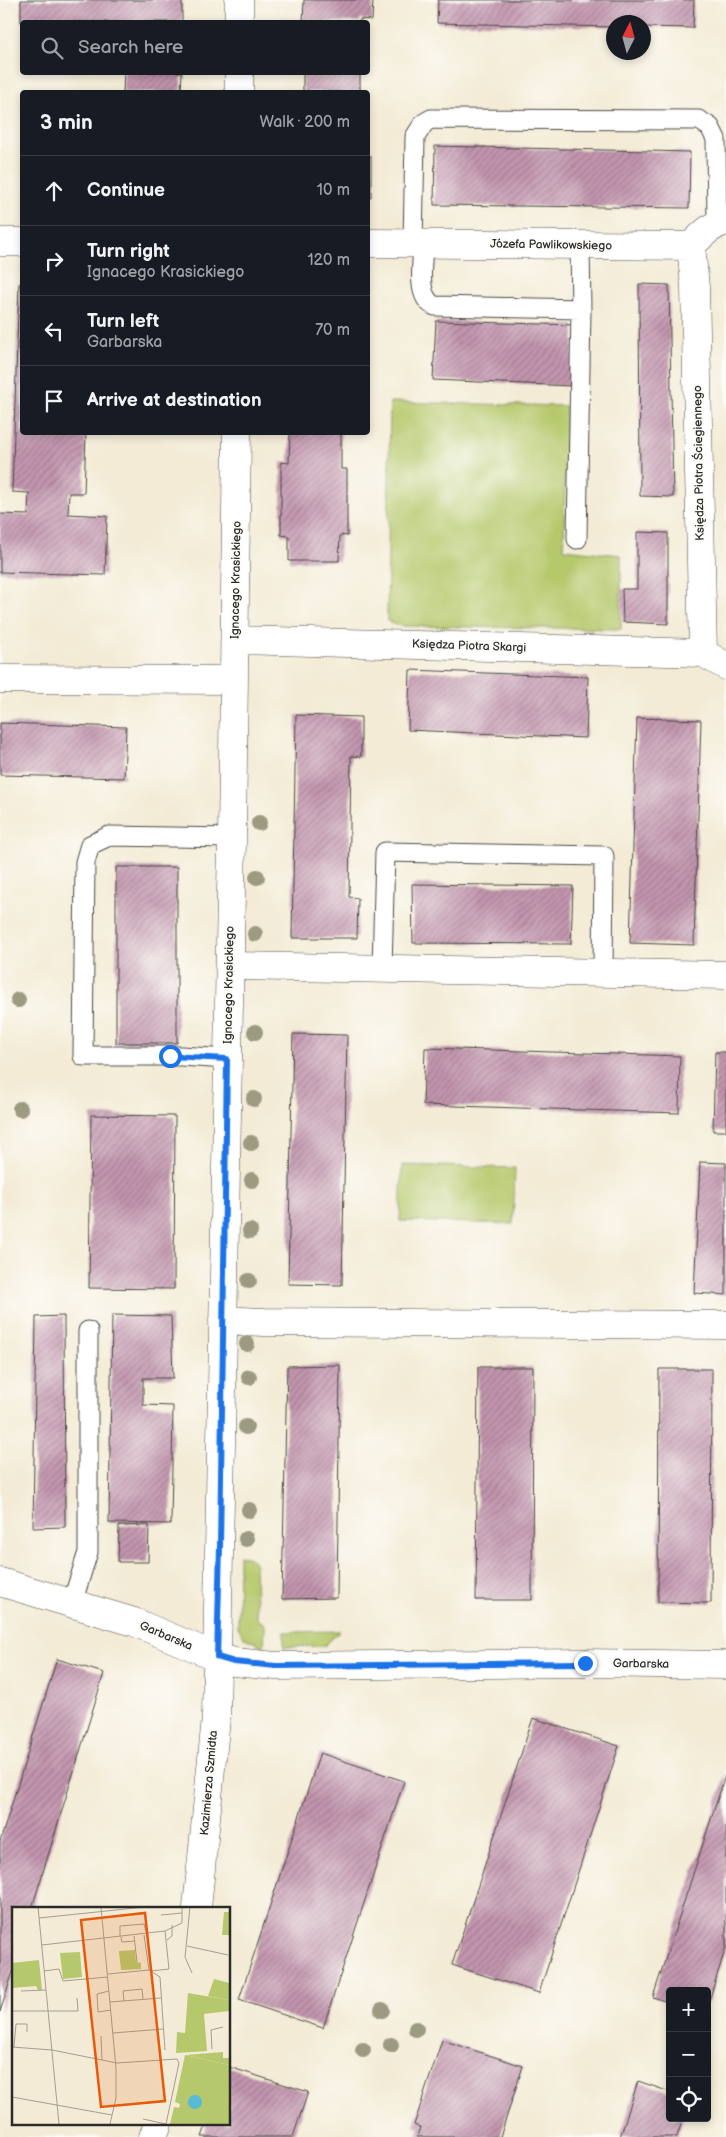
<!DOCTYPE html>
<html lang="en">
<head>
<meta charset="utf-8">
<style>
	body { margin:0; font-family:"Balsamiq Sans",sans-serif; background:#20242c; color:#f1f3f6 }
	.controls { position:absolute; right:15px; bottom:15px; display:grid; overflow:hidden; border-radius:5px; box-shadow:0 2px 8px #0003 }
	.controls button { width:45px; height:45px; display:grid; place-items:center; padding:0; border:0; border-bottom:1px solid #363941; background:#171b24; color:#f1f3f6; font:25px sans-serif }
	.compass { position:absolute; left:606px; top:15px; width:45px; height:45px; border-radius:50%; background:#171b24; box-shadow:0 2px 8px #0003; rotate:6deg }
	.stop { position:absolute; width:15px; height:15px; margin:-11px; border:4px solid #1a73e8; border-radius:50%; background:#fff }
	.stop.end { background:#1a73e8; border-color:#fff; box-shadow:0 1px 5px #0008 }
	.list { margin:0; padding:0; list-style:none }
	h2 { display:flex; justify-content:space-between; align-items:center; height:65px; margin:0; padding:0 20px; font-size:21px }
	h2 small { font-size:16px; font-weight:400; color:#9ea1a6 }
	.list li { display:grid; grid-template-columns:32px 1fr auto; gap:15px; align-items:center; box-sizing:border-box; height:70px; padding:0 20px; border-top:1px solid #363941 }
	.list b { display:block; font-size:19px; white-space:nowrap }
	.list p { margin:0; font-size:16px; white-space:nowrap; color:#9ea1a6 }
	.list em { font-size:16px; font-style:normal; color:#9ea1a6 }
	.icon { flex:none; width:28px; height:28px; fill:none; stroke:currentColor; stroke-width:2; stroke-linecap:round; stroke-linejoin:round }
	.map { position:relative; flex:none; width:726px; height:2137px; overflow:hidden }
	.search { position:absolute; background:#171b24; box-shadow:0 2px 8px #0003; left:20px; top:20px; width:350px; height:55px; display:flex; align-items:center; gap:12px; box-sizing:border-box; padding:0 18px; border-radius:5px; color:#9ea1a6; font-size:19px }
	.panel { position:absolute; background:#171b24; box-shadow:0 2px 8px #0003; left:20px; top:90px; width:350px; height:345px; border-radius:5px }
	.map>svg:first-child { display:block }
</style>
</head>
<body>
<div class="map">
<svg width="726" height="2137" viewBox="0 0 726 2137">
	<defs>
		<pattern id="building-hatch" width="6" height="6" patternUnits="userSpaceOnUse" patternTransform="scale(1.25)"><rect width="6" height="6" fill="#c295ae"/><path d="M-1 1l2-2M0 6l6-6M5 7l2-2" fill="none" stroke="#9e7a8e"/></pattern>
	</defs>
	<rect width="100%" height="100%" fill="#fdfcf7"/>
	<filter id="ink" filterUnits="userSpaceOnUse"><feTurbulence type="fractalNoise" baseFrequency=".02" numOctaves="2"/><feDisplacementMap in="SourceGraphic" scale="10" xChannelSelector="R" yChannelSelector="G"/><feConvolveMatrix kernelMatrix="1 2 1 2 8 2 1 2 1" color-interpolation-filters="sRGB"/></filter>
	<filter id="wash" filterUnits="userSpaceOnUse"><feTurbulence type="fractalNoise" baseFrequency=".0096" numOctaves="4" result="noise"/><feDisplacementMap in="SourceGraphic" scale="20" xChannelSelector="R" yChannelSelector="G"/><feGaussianBlur stdDeviation="1.12" result="paint"/><feColorMatrix in="noise" values="0 0 0 0 0 0 0 0 0 0 0 0 0 0 0 0 0 1.4 0 .05"/><feComposite in="paint" operator="in"/></filter>
	<g filter="url(#wash)">
		<rect width="100%" height="100%" fill="#f3ebd5"/>
		<path fill="#b5c86b" stroke="#707a4b" d="M390 402 566 406 564 549 621 555V629L401 626 387 621Z
			M402 1165 515 1168 513 1224 400 1221Z
			M239 1555 250 1558 255 1564 256 1611 257 1618 265 1625 264 1647 245 1638 238 1627Z
			M340 1631 324 1646 284 1647V1632Z"/>
		<g id="blocks">
			<path fill="url(#building-hatch)" d="M21 0H182V22H21Z
				M304 0H373L372 20 360 19V22H303Z
				M438 0H694L693 28 644 27V22H614V27L437 23Z
				M124 72H182L181 92H123Z
				M303 72H360V92H303Z
				M435 146 690 152 689 208 434 205Z
				M368 156H371V197H368Z
				M19 284H22V432H86L84 493H69L68 514 107 516 105 575 0 572V514L28 515 29 493 12 492Z
				M639 284 669 285 673 497 640 496Z
				M436 321 574 325 572 386 433 380Z
				M290 432H341V469H347V536L340 535 339 561H289V536L281 535V462L289 463Z
				M637 532 668 533V624L623 622 622 589H637Z
				M410 670 588 677 586 738 408 730Z
				M296 715 361 717V757L351 756 349 897 358 898 357 938H292Z
				M637 718 701 720 694 945 630 943Z
				M0 723 126 727 124 778 0 775Z
				M116 867H177V1043H116Z
				M412 884 573 886 571 944 413 943Z
				M293 1034 347 1035 342 1285 288 1284Z
				M425 1048 680 1056 679 1113 423 1105Z
				M715 1052H726V1131H713Z
				M91 1115 175 1116 174 1289 89 1288Z
				M700 1162 726 1163V1295L694 1293Z
				M112 1315 171 1316 173 1378H143V1405L173 1406 171 1524 109 1523Z
				M64 1316 65 1527 33 1528 36 1317Z
				M340 1365 337 1598 282 1599 287 1366Z
				M478 1367H533L532 1600H476Z
				M659 1369H712L711 1603 658 1602Z
				M149 1525 148 1562H118L119 1526Z
				M57 1659 104 1673 32 1908H14V1969L0 2012V1842Z
				M533 1718 619 1746 539 1993 452 1965Z
				M320 1753 404 1781 323 2028 239 2000Z
				M726 1773V1947L708 2004 707 1991H670V2003L653 1997Z
				M442 2040 523 2066 500 2137H417L420 2127 414 2125Z
				M229 2067 308 2092 293 2137H202L207 2123H229Z
				M638 2081 670 2092V2118H683L677 2137H620Z"/>
		</g>
	</g>
	<g filter="url(#ink)">
		<use href="#blocks" fill-opacity="0" stroke="#494844" stroke-width="1"/>
		<g fill="none" stroke-linecap="round" stroke-linejoin="round">
			<defs>
				<path id="lane" d="M413 244 415 137 424 123 431 119 699 120 710 127 716 139 717 223
					M423 244C423 262 415 298 435 306L581 309
					M577 539 581 309 580 245
					M382 969 385 852 604 856 603 974
					M227 1059 181 1056H83L85 862 90 845 109 836 232 838
					M72 1603 88 1552V1331"/>
				<path id="street" d="M239 22V0
					M239 92V72
					M0 242H22
					M368 243 691 246C702 235 711 225 726 221
					M691 246 695 287 703 653 726 666
					M235 640 703 653
					M0 679 234 680
					M229 966 726 975
					M223 1320 264 1322 726 1325
					M0 1582 134 1622 217 1657 234 1662 276 1666 585 1663 726 1665
					M197 1908 216 1718 232 838 237 432
					M153 2137 158 2123"/>
			</defs>
			<use href="#lane" stroke="#494844" stroke-width="21"/>
			<use href="#street" stroke="#494844" stroke-width="29"/>
			<use href="#lane" stroke="#fff" stroke-width="19"/>
			<use href="#street" stroke="#fff" stroke-width="28"/>
		</g>
		<g fill="#9c9b82">
			<circle cx="259" cy="823" r="8"/>
			<circle cx="257" cy="877" r="8"/>
			<circle cx="255" cy="934" r="8"/>
			<circle cx="18" cy="1000" r="8"/>
			<circle cx="255" cy="1032" r="8"/>
			<circle cx="254" cy="1099" r="8"/>
			<circle cx="20" cy="1109" r="8"/>
			<circle cx="251" cy="1143" r="8"/>
			<circle cx="252" cy="1180" r="8"/>
			<circle cx="250" cy="1231" r="8"/>
			<circle cx="249" cy="1281" r="8"/>
			<circle cx="247" cy="1344" r="8"/>
			<circle cx="249" cy="1377" r="8"/>
			<circle cx="246" cy="1427" r="8"/>
			<circle cx="249" cy="1510" r="8"/>
			<circle cx="246" cy="1539" r="8"/>
			<circle cx="382" cy="2010" r="8"/>
			<circle cx="416" cy="2029" r="8"/>
			<circle cx="391" cy="2045" r="8"/>
			<circle cx="363" cy="2050" r="8"/>
		</g>
	</g>
	<g fill="none" stroke-linecap="round" stroke-linejoin="round" filter="url(#ink)">
		<path stroke="#1a73e8" stroke-width="6" d="M170 1056 227 1059 220 1547 217 1657 234 1662 276 1666 585 1663"/>
	</g>
	<g text-anchor="middle" dominant-baseline="central" stroke-width="4" stroke-linejoin="round" paint-order="stroke">
		<g font-size="12" fill="#2b2b2b" stroke="#fdfcf7">
			<text transform="translate(551 245) rotate(1)">Józefa Pawlikowskiego</text>
			<text transform="translate(699 463) rotate(-91)">Księdza Piotra Ściegiennego</text>
			<text transform="translate(236 580) rotate(-89)">Ignacego Krasickiego</text>
			<text transform="translate(469 646) rotate(2)">Księdza Piotra Skargi</text>
			<text transform="translate(229 985) rotate(-89)">Ignacego Krasickiego</text>
			<text transform="translate(166 1636) rotate(23)">Garbarska</text>
			<text transform="translate(641 1664) rotate(1)">Garbarska</text>
			<text transform="translate(209 1783) rotate(-85)">Kazimierza Szmidta</text>
		</g>
	</g>
	<g transform="translate(12 1907)">
		<rect width="218" height="218" fill="#f3ebd5"/>
		<path d="M212 5H217V28H210ZM123 43 124 55 129 56V62L109 63 107 44ZM68 45 70 70 51 72 48 46ZM27 53 30 83H26L24 79 0 81V56ZM202 72 217 76V93L196 89ZM211 145V151H217V158L174 148Z" fill="#b5c86b"/>
		<path d="M176 86 217 93V104L192 107 195 144 164 146 165 125 173 126ZM173 148 217 158V217H158L162 200 167 201 168 197 163 195Z" fill="#b5c86b"/>
		<path d="M176 195a7 7 0 1 1 14 0a7 7 0 1 1-14 0Z" fill="#58bbd6"/>
		<path fill="none" stroke="#a39e91" stroke-width="1" d="M26 0 47 217M89 0 104 161V191L98 217M178 0 173 50 180 66M149 8 170 6M27 11 133 0M153 24 170 16V0M132 28 137 63 148 70 153 143M122 29 125 55M108 30V19L132 17 134 25M109 30 110 35 123 34M155 33 160 29V18M30 38 153 24M175 39 216 48M32 64 47 62 51 74 96 70M139 64 157 62 153 24M96 67 137 63M9 84 34 83M97 84 85 87 86 105 99 103M112 94 111 84 130 82 131 92M98 95 149 91M0 104H66L65 91M101 126 151 122M89 129 90 153M0 140 40 143 105 156 165 152 167 156 154 217M2 140 4 117H15V125M200 142 199 123 211 120M0 190 100 208M131 212 154 217"/>
		<path fill="#e8590c" fill-opacity="0.15" stroke="#e8590c" stroke-width="2.5" d="M133 6 153 194 89 200 69 13Z"/>
		<rect width="218" height="218" fill="none" stroke="#2b2b2b" stroke-width="2.5"/>
	</g>
</svg>
<div class="controls">
<button>+</button>
<button>−</button>
<button><svg class="icon" aria-label="locate" viewBox="0 0 24 24"><circle cx="12" cy="12" r="6"/><path d="M12 2v4M12 18v4M2 12h4M18 12h4"/></svg></button>
</div>
<svg class="compass" viewBox="-18 -18 36 36"><path d="M0-13l5 13h-10z" fill="#e53935"/><path d="M0 13l5-13h-10z" fill="#9ea1a6"/></svg>
<div class="stop" style="left:170px;top:1056px"></div>
<div class="stop end" style="left:585px;top:1663px"></div>
<div class="search"><svg class="icon" aria-label="search" viewBox="0 0 24 24"><circle cx="10" cy="10" r="6"/><path d="M15 15l6 6"/></svg>Search here</div>
<section class="panel">
<h2>3 min<small>Walk · 200 m</small></h2>
<ul class="list">
<li><svg class="icon" aria-label="ahead" viewBox="0 0 24 24"><path d="M12 20V5M6 11l6-6 6 6"/></svg><div><b>Continue</b></div><em>10 m</em></li>
<li><svg class="icon" aria-label="right" viewBox="0 0 24 24"><path d="M7 20v-9h11M14 6l5 5-5 5"/></svg><div><b>Turn right</b><p>Ignacego Krasickiego</p></div><em>120 m</em></li>
<li><svg class="icon" aria-label="left" viewBox="0 0 24 24"><path d="M17 20v-9H6M10 6l-5 5 5 5"/></svg><div><b>Turn left</b><p>Garbarska</p></div><em>70 m</em></li>
<li><svg class="icon" aria-label="arrive" viewBox="0 0 24 24"><path d="M6 21V4h12l-3 4 3 4H6"/></svg><div><b>Arrive at destination</b></div></li>
</ul>
</section>
</div>
</body>
</html>
